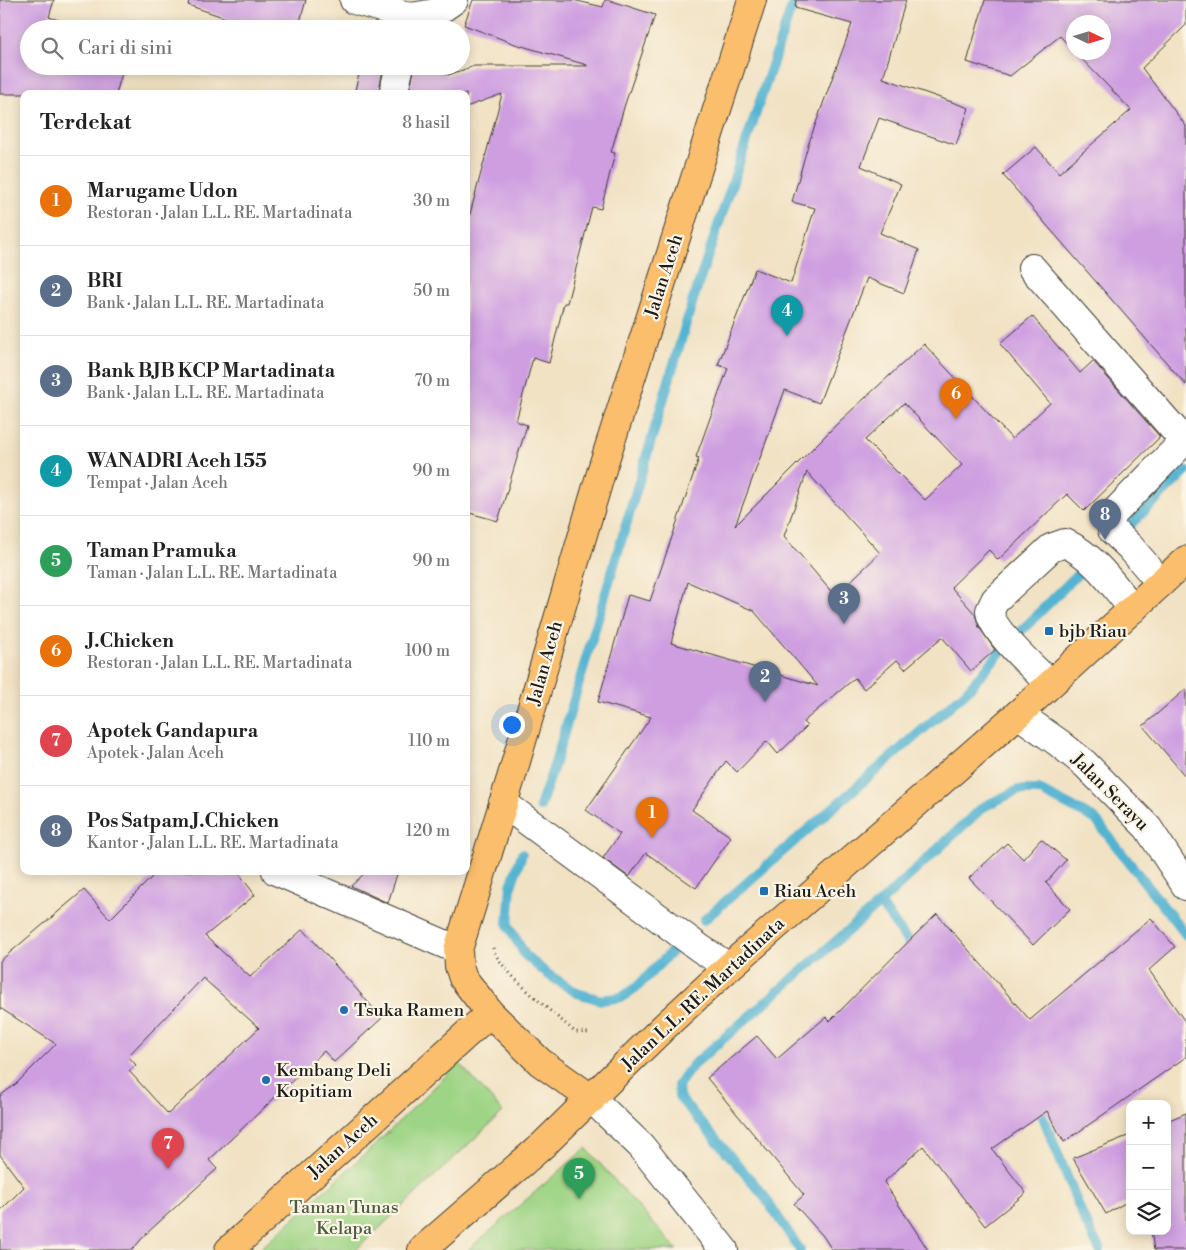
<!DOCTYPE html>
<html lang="id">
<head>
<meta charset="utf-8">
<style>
	body { margin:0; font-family:"Libre Bodoni",serif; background:#f6f6f6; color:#222 }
	.controls { position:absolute; right:15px; bottom:15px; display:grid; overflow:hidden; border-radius:10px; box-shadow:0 2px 12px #0003 }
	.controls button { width:45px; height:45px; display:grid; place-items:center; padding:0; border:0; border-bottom:1px solid #e0e0e0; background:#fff; color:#222; font:25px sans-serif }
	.compass { position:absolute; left:1066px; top:15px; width:45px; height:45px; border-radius:50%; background:#fff; box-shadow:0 2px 12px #0003; rotate:94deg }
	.you { position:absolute; left:511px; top:724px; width:18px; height:18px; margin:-12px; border:4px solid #fff; border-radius:50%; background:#1a73e8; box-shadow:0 0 0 8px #1a73e833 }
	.badge { display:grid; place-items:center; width:32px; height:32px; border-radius:50%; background:#1f6fb2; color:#fff; font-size:16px; font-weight:700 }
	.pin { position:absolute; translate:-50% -41px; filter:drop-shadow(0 1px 2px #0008) }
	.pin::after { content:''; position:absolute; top:26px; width:18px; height:15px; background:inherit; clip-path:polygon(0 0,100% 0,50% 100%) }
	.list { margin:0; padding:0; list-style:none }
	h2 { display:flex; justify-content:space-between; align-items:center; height:65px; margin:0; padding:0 20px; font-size:21px }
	h2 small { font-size:16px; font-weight:400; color:#767676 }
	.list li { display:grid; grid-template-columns:32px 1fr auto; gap:15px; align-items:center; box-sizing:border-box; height:90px; padding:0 20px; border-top:1px solid #e0e0e0 }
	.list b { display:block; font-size:19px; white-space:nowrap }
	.list p { margin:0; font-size:16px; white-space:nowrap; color:#767676 }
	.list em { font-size:16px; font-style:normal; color:#767676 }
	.icon { flex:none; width:28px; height:28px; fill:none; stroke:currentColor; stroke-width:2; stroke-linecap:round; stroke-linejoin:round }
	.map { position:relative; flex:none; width:1186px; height:1250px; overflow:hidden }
	.search { position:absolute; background:#fff; box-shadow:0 2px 12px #0003; left:20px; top:20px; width:450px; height:55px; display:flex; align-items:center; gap:12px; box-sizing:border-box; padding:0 18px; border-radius:28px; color:#767676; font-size:19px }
	.panel { position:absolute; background:#fff; box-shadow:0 2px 12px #0003; left:20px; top:90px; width:450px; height:785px; border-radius:10px }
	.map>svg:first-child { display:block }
</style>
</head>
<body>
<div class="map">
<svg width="1186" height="1250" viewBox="0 0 1186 1250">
	<rect width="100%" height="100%" fill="#fcf5e5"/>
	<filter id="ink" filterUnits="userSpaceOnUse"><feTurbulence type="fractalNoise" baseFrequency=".02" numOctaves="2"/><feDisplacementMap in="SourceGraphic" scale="10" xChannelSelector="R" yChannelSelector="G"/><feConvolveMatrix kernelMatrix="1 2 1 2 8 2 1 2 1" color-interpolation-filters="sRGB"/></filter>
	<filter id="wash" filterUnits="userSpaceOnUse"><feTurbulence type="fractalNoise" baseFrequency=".0096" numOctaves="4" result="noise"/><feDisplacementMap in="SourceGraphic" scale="20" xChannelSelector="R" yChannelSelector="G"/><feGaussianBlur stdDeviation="1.12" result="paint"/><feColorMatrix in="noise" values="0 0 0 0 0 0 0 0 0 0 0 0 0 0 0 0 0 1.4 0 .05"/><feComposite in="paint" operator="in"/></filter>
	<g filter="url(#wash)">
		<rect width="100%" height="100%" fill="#f1e2c4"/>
		<path fill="#9ed485" stroke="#5d7850" d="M459 1063 503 1112 356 1250H259L373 1147Z
			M586 1148 677 1250H468Z"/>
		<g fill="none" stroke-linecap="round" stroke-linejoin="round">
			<path stroke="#52b3d1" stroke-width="10" d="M1128 527 1186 471
				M1017 635 1086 566
				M540 807 555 763 693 300 794 0
				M522 854 511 886 508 925 525 955 546 973 577 993 601 1000 622 997 638 986 678 945
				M880 903 916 953
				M704 920 966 692 1004 648
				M1037 1102 1084 1219 1100 1250
				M800 1250 762 1193 679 1097 678 1085 693 1065 880 903 983 807 1018 790H1039L1095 819 1186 935"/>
		</g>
		<g id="blocks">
			<path fill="#ce9ee1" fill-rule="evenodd" d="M0 0H54L49 17 86 29H29V66H124L116 94H0Z
				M189 0H306L298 29H258L188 5Z
				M473 0H573L603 7 605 0H609L655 15 625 104 611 152 615 153 601 209 592 207 567 303H564L549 363 533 358 516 421 527 425 498 521 466 512V229L502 94 466 107V94H409L415 66H429L448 75 474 66H587V65L515 44 464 25Z
				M796 0H906L883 78 969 108 956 145 879 118 861 166 901 184 880 233 919 250 904 293 867 278 819 403 785 390 735 526 841 420 924 344 1012 439 1050 403 1000 344 1032 316 1080 373 1093 361 1160 437 1084 511 1067 494 998 560 989 550 951 587 975 614 979 627 995 650 971 671 942 637 905 669 897 660 864 689 855 678 803 722 807 726 778 754 767 741 737 772 726 761 692 810 731 837 696 888 646 853 629 877 603 858 620 834 586 810 651 717 598 702 628 595 650 601 699 458 696 457 728 368 718 365 755 269 791 283 815 208 792 202 808 145 852 24 795 8ZM904 403 962 465 925 500 865 440ZM807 472 880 553 835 596 784 536ZM688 582 754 611 818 686 671 643Z
				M985 0H1186V25L1142 68 1186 126V385L1003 175 1036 147 1059 173 1131 110 1075 52H1104V22H1074V51L1060 36 1010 76 967 62Z
				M361 66H384L378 94H354Z
				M1186 689V777L1143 726Z
				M1041 839 1066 860 1046 883 1070 909 1033 945 969 878 1007 843 1023 859Z
				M158 871H237L255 895 205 936 250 977 303 929 382 1018 334 1062 324 1051 209 1160 217 1169 146 1234 132 1250H0V1211L24 1187 0 1155V1096L17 1083 56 1044 0 1008V961L84 890 110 919ZM203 978 259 1028 168 1114 129 1071 136 1065 128 1056Z
				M367 871H398L388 903 351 886Z
				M937 914 1030 1020 1151 918 1175 947 1149 970 1186 1023V1057L1064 1142 1047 1111 992 1149 1026 1193 985 1226 923 1146 884 1182 928 1250H832L823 1236 794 1204 804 1195 707 1078 757 1036 777 1059 826 1017 830 1021 913 937Z
				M1186 1113V1250H1154L1151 1231H1167V1121Z
				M1130 1135V1200L1106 1214 1073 1158Z"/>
		</g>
	</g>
	<g filter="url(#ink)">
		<use href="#blocks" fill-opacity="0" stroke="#3c3a35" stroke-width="1"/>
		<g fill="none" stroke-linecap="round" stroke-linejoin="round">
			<defs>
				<path id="minor" d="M354 0 411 17 435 13 454 0
					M393 94 400 66
					M1032 268 1186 443
					M1161 583 1130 547 1112 530 1110 517 1184 441
					M1050 684C1037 671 990 629 990 611 991 608 994 603 995 600L1051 548 1065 543C1094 556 1113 585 1133 609
					M1018 714 1059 743 1085 764 1148 828 1186 886
					M503 803 701 949 729 967
					M276 871 458 950
					M592 1099 641 1146 724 1250"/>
				<path id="major" d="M592 1099 540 1062 490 1013 463 978 459 966 458 950 512 775 603 466 752 0
					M229 1250 490 1013
					M422 1250 544 1144 665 1026 729 967 1018 714 1186 560"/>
			</defs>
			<use href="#minor" stroke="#3c3a35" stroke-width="30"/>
			<use href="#major" stroke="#3c3a35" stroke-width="30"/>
			<path stroke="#3c3a35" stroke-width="3" stroke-dasharray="1 4" stroke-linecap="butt" d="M493 948C499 971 555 1014 575 1032L589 1033"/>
			<use href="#minor" stroke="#fff" stroke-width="28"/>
			<use href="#major" stroke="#fabe6d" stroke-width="28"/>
		</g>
	</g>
	<g fill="#1f6fb2" stroke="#fcf5e5" stroke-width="2">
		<rect x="1044" y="626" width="10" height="10" rx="2.5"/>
		<rect x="759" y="886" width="10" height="10" rx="2.5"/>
		<circle cx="344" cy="1010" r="5"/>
		<circle cx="266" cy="1080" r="5"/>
	</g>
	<g text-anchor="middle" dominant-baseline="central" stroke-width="4.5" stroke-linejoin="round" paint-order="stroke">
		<g font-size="18" fill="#1c1c1c" stroke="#fcf5e5">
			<text transform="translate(664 276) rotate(-72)">Jalan Aceh</text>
			<text transform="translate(545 663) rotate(-74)">Jalan Aceh</text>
			<text transform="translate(1110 792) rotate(45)">Jalan Serayu</text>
			<text transform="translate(703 994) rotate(-43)">Jalan L.L. RE. Martadinata</text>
			<text transform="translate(343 1146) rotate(-42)">Jalan Aceh</text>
		</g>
		<g font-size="18" fill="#1c1c1c" stroke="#fcf5e5" text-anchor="start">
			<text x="1059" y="631">bjb Riau</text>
			<text x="774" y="891">Riau Aceh</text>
			<text x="354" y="1010">Tsuka Ramen</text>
			<text x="276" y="1070">Kembang Deli<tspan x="276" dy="21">Kopitiam</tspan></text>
		</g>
		<g font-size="18" fill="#4a5c41" stroke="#fcf5e5">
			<text x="344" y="1207">Taman Tunas<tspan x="344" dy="21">Kelapa</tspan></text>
		</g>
	</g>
</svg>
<div class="controls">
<button>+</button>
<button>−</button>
<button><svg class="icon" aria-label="layers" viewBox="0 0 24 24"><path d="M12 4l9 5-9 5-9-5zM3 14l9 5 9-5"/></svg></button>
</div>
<svg class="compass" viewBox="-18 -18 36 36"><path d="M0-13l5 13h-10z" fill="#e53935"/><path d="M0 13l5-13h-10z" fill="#767676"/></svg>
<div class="you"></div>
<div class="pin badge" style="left:652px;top:838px;background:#e8710a">1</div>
<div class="pin badge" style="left:765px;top:702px;background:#5c6f8a">2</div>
<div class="pin badge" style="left:844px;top:624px;background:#5c6f8a">3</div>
<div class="pin badge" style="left:787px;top:336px;background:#0f9aa8">4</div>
<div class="pin badge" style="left:579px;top:1199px;background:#2e9e5b">5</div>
<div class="pin badge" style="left:956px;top:419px;background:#e8710a">6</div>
<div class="pin badge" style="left:168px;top:1169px;background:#e0444e">7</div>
<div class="pin badge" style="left:1105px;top:540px;background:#5c6f8a">8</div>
<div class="search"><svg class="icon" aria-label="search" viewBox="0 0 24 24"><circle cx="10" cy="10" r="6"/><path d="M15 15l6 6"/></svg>Cari di sini</div>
<section class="panel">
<h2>Terdekat<small>8 hasil</small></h2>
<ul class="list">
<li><span class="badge" style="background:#e8710a">1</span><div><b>Marugame Udon</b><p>Restoran · Jalan L.L. RE. Martadinata</p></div><em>30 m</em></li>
<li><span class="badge" style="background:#5c6f8a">2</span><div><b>BRI</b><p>Bank · Jalan L.L. RE. Martadinata</p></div><em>50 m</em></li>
<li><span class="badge" style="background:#5c6f8a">3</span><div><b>Bank BJB KCP Martadinata</b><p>Bank · Jalan L.L. RE. Martadinata</p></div><em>70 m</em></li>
<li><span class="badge" style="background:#0f9aa8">4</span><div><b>WANADRI Aceh 155</b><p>Tempat · Jalan Aceh</p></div><em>90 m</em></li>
<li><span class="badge" style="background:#2e9e5b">5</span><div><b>Taman Pramuka</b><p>Taman · Jalan L.L. RE. Martadinata</p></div><em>90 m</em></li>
<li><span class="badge" style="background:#e8710a">6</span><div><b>J.Chicken</b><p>Restoran · Jalan L.L. RE. Martadinata</p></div><em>100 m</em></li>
<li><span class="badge" style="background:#e0444e">7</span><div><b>Apotek Gandapura</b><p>Apotek · Jalan Aceh</p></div><em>110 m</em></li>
<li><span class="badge" style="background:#5c6f8a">8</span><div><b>Pos Satpam J.Chicken</b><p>Kantor · Jalan L.L. RE. Martadinata</p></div><em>120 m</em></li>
</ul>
</section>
</div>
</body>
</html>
